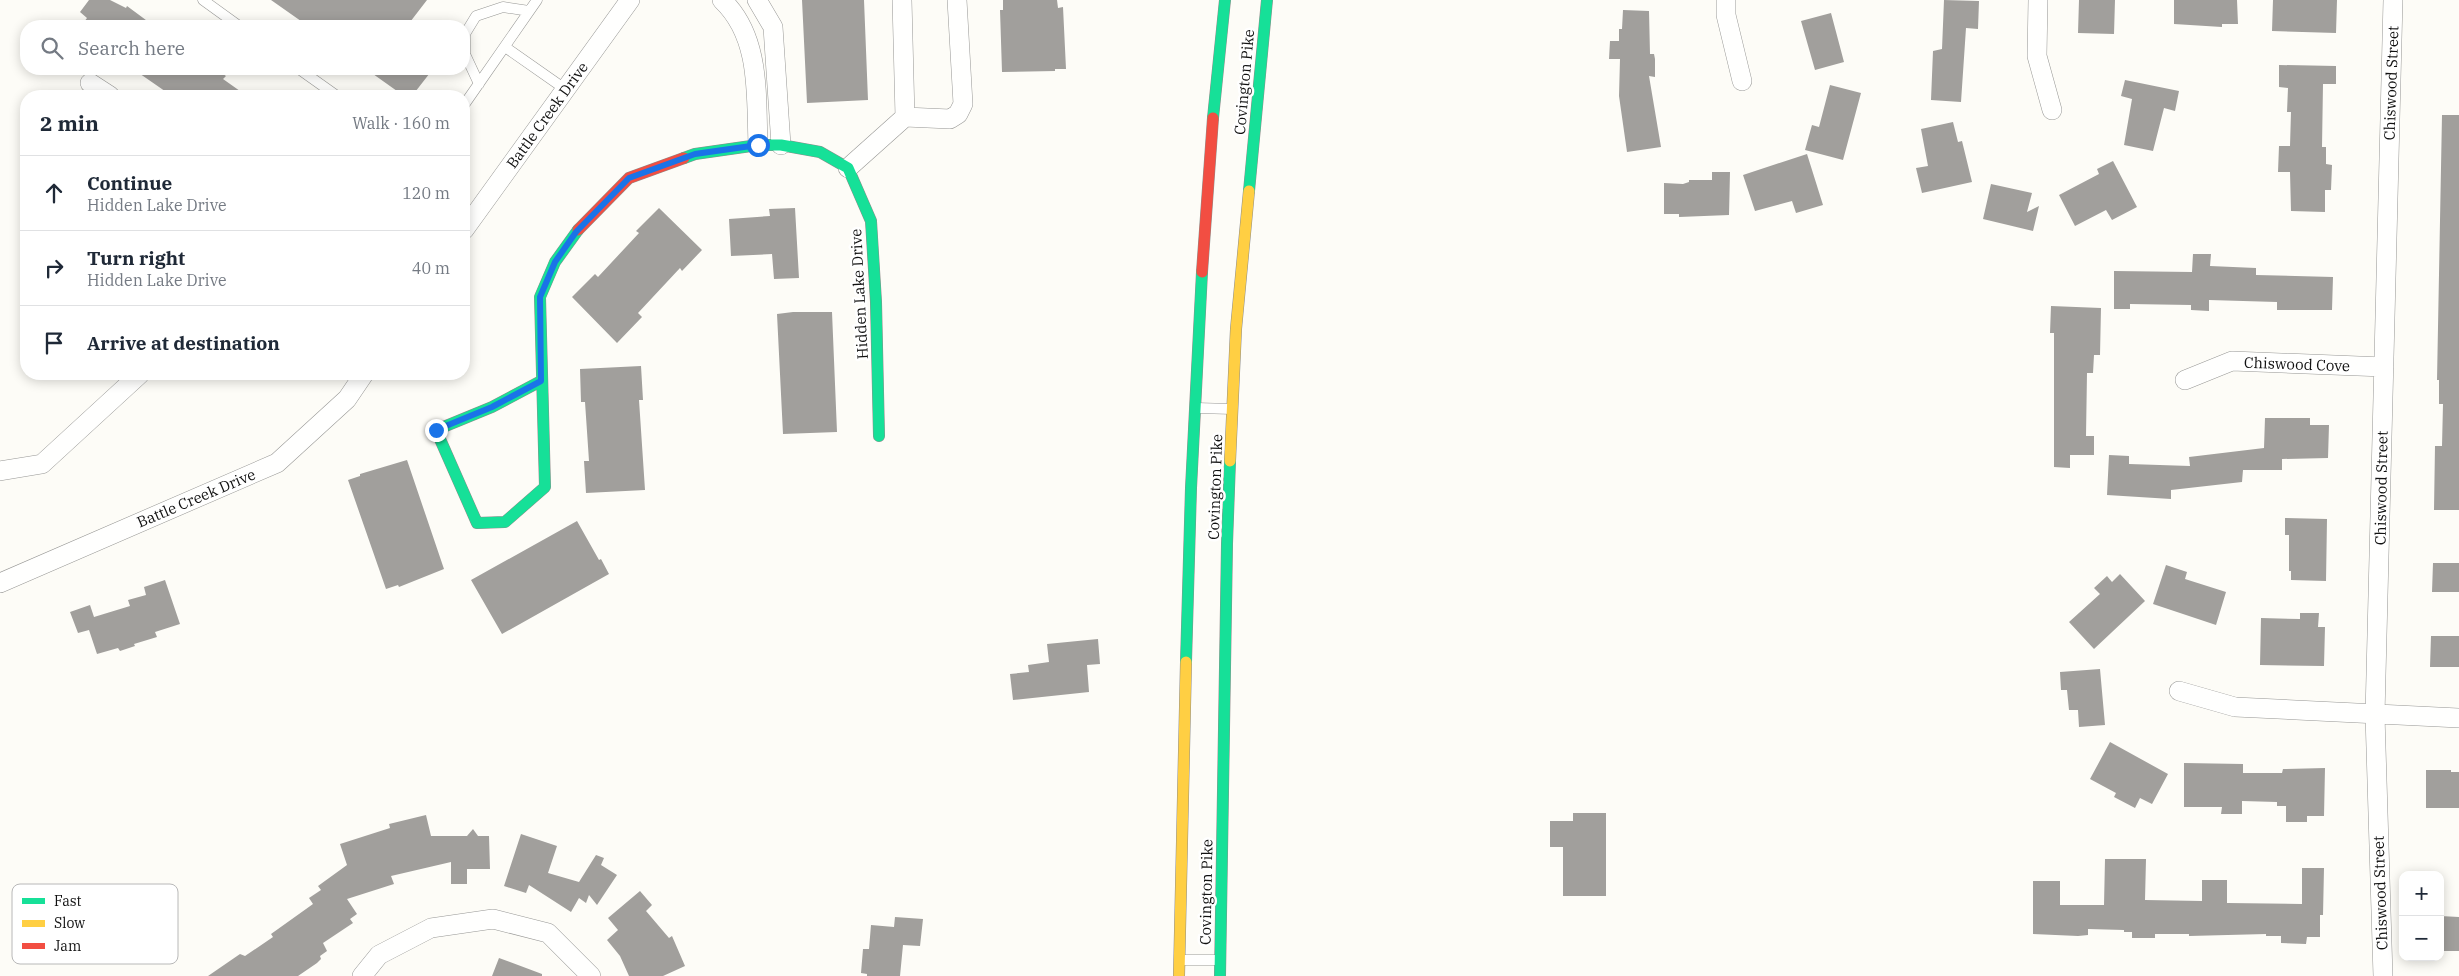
<!DOCTYPE html>
<html lang="en">
<head>
<meta charset="utf-8">
<style>
	body { margin:0; font-family:"IBM Plex Serif",serif; background:#f6f6f7; color:#1f2937 }
	.controls { position:absolute; right:15px; bottom:15px; display:grid; overflow:hidden; border-radius:10px; box-shadow:0 2px 12px #0003 }
	.controls button { width:45px; height:45px; display:grid; place-items:center; padding:0; border:0; border-bottom:1px solid #e0e1e3; background:#fff; color:#1f2937; font:25px sans-serif }
	.stop { position:absolute; width:15px; height:15px; margin:-11px; border:4px solid #1a73e8; border-radius:50%; background:#fff }
	.stop.end { background:#1a73e8; border-color:#fff; box-shadow:0 1px 5px #0008 }
	.list { margin:0; padding:0; list-style:none }
	h2 { display:flex; justify-content:space-between; align-items:center; height:65px; margin:0; padding:0 20px; font-size:21px }
	h2 small { font-size:16px; font-weight:400; color:#747a83 }
	.list li { display:grid; grid-template-columns:32px 1fr auto; gap:15px; align-items:center; box-sizing:border-box; height:75px; padding:0 20px; border-top:1px solid #e0e1e3 }
	.list b { display:block; font-size:19px; white-space:nowrap }
	.list p { margin:0; font-size:16px; white-space:nowrap; color:#747a83 }
	.list em { font-size:16px; font-style:normal; color:#747a83 }
	.icon { flex:none; width:28px; height:28px; fill:none; stroke:currentColor; stroke-width:2; stroke-linecap:round; stroke-linejoin:round }
	.map { position:relative; flex:none; width:2459px; height:976px; overflow:hidden }
	.search { position:absolute; background:#fff; box-shadow:0 2px 12px #0003; left:20px; top:20px; width:450px; height:55px; display:flex; align-items:center; gap:12px; box-sizing:border-box; padding:0 18px; border-radius:20px; color:#747a83; font-size:19px }
	.panel { position:absolute; background:#fff; box-shadow:0 2px 12px #0003; left:20px; top:90px; width:450px; height:290px; border-radius:20px }
	.map>svg:first-child { display:block }
</style>
</head>
<body>
<div class="map">
<svg width="2459" height="976" viewBox="0 0 2459 976">
	<rect width="100%" height="100%" fill="#fdfcf7"/>
	<path fill="#a19f9c" d="M89 0H110L126 8 127 6 154 26H81L87 18 80 12Z
		M271 0H427L407 26H308Z
		M802 0H864L868 100 807 103Z
		M1003 0H1057L1058 8 1063 7 1066 69H1055V71L1002 72 1000 10H1003Z
		M1944 0 1979 1 1978 29 1966 28 1961 102 1931 100 1933 51 1942 49Z
		M2079 0H2115L2114 34 2078 33Z
		M2174 0H2237L2238 24H2222V27L2174 24Z
		M2273 0H2337L2336 33 2272 31Z
		M1623 10 1649 11 1650 54H1654L1655 59V77L1649 76 1661 147 1627 152 1619 96 1620 59H1609L1610 41H1619V29H1622Z
		M1831 13 1844 62 1815 70 1801 21Z
		M2279 65 2336 66V84H2323L2322 147H2326V164L2332 165 2331 190H2325V212L2291 211 2290 172H2278L2279 146H2290L2291 112H2287L2288 88 2279 87Z
		M133 69H216L226 76 223 79 247 96H172Z
		M366 69H433L412 96H404Z
		M2125 80 2179 91 2175 111 2164 108 2153 151 2124 145 2132 99 2121 96Z
		M1830 85 1861 93 1843 160 1805 150 1812 125 1819 127Z
		M2442 115H2459V510H2434L2435 446H2442L2443 404H2439V380H2437Z
		M1953 122 1958 142 1962 141 1972 182 1922 193 1916 168 1928 166 1921 129Z
		M1807 154 1823 205 1796 213 1792 201 1755 211 1743 175Z
		M2113 161 2137 207 2112 220 2106 210 2075 226 2059 195 2099 174 2097 169Z
		M1712 172H1730L1729 215 1679 217V214H1664V183L1683 184 1689 182V180H1712Z
		M1991 184 2032 193 2027 212 2039 206 2033 231 1983 219Z
		M659 208 702 250 682 271 680 268 638 313 642 317 617 343 572 297 595 274 598 277 639 233 636 231Z
		M795 208 799 278 774 279 772 254 731 256 729 219 770 216 769 209Z
		M2193 254H2211L2210 266 2256 268V275L2333 277 2332 310H2277V302L2209 300V311L2191 310V305L2130 304V309H2114V271L2192 272Z
		M2051 306 2101 308 2100 355H2094L2093 373H2087L2086 436H2094V455H2070V468L2054 467V333H2050Z
		M793 312H832L837 432 783 434 777 314Z
		M641 366 643 400H639L645 490 586 493 584 461H589L585 402H581L580 369Z
		M2265 418H2310V425H2329L2328 458 2282 459V470H2243L2242 482 2171 490V499L2107 495 2109 455 2129 456V464L2190 466 2189 457 2264 448Z
		M407 460 444 569 399 587 398 585 386 589 348 480 360 476V474Z
		M2285 518 2327 519 2326 581 2291 580V571H2289V535H2285Z
		M577 521 599 560 601 559 609 574 502 634 471 580Z
		M2433 563H2459V592H2432Z
		M2166 565 2187 572 2185 579 2226 592 2216 625 2153 604Z
		M2120 574 2145 601 2094 649 2069 622 2100 594 2094 588 2107 576 2112 582Z
		M165 580 180 624 155 632 157 637 134 644 135 646 120 651 118 648 97 654 89 630 78 633 70 612 90 605 94 617 130 606 128 600 146 595 144 587Z
		M2300 613H2319L2318 627H2325L2324 666 2260 665 2261 618 2300 619Z
		M2431 636H2459V667H2430Z
		M1098 639 1100 664 1087 665 1089 692 1013 700 1010 674 1029 672 1028 665 1049 662 1047 644Z
		M2100 669 2105 725 2079 727 2078 710H2069L2067 690H2061L2060 672Z
		M2110 742 2168 774 2152 804 2140 798 2135 808 2114 797 2116 793 2090 779Z
		M2184 763 2243 764V773H2282L2283 769 2325 768 2324 816H2307V822H2286V806H2277V802L2242 801V814H2221L2222 807H2184Z
		M2426 770H2451V772H2459V808H2426Z
		M1573 813H1606V896H1563V847H1550V821H1573Z
		M426 815 431 836H467L473 829 478 836H489L490 869H467V884H451V862L391 876 394 884 347 899 357 914 350 919 353 923 323 943 327 951 320 956 321 959 317 963 298 976H208L240 954 245 956 273 937 271 934 313 904 309 898 321 890 318 886 347 865 340 844 390 828 389 824Z
		M521 834 557 846 548 873 579 882 596 855 604 858 601 865 617 875 597 905 589 895 586 903 579 898 571 912 529 885 526 893 504 886Z
		M2105 859H2146L2145 900 2202 901V880H2227V903L2302 904V868H2324L2323 915H2320V937H2307L2306 944 2281 943V936H2266V934L2189 936V934H2155V938H2132V932H2124V930L2088 929V935L2078 936 2033 934V881H2060V905H2104Z
		M640 891 652 905 646 911 669 938 672 936 685 966 663 976H629L620 956 607 940 618 930 608 918Z
		M2440 916 2459 917V951H2440Z
		M895 917 923 919 920 946 903 945 900 976H867V974L861 973 863 949H869L871 925 894 927Z
		M499 958 542 974V976H492Z"/>
	<g fill="none" stroke-linecap="round" stroke-linejoin="round">
		<defs>
			<path id="lane" d="M203 0 239 26
				M505 47 565 89
				M299 69 337 96
				M479 84 465 54V34L476 16 503 7 529 11
				M464 105 537 0
				M1197 408 1232 409
				M1180 960H1218"/>
			<path id="street" d="M722 0C761 37 756 95 758 145
				M757 0 773 27 781 145
				M902 0 905 117
				M1726 0V15L1742 81
				M2038 0 2037 56 2052 110
				M90 83 110 96
				M848 168 905 117 950 119 958 114 963 104 957 0
				M464 230 630 0
				M2185 380 2232 361 2384 367
				M0 471 42 464 140 374
				M0 583 277 463 347 399 364 374
				M2179 691 2235 707 2459 718
				M362 976 379 955 431 928 493 919 548 933 591 976
				M2383 976 2375 715 2393 0"/>
			<path id="fast" d="M1213 118 1225 0
				M684 158 695 154 758 145H781L820 152 848 168 871 221 876 302 879 436
				M1249 191 1267 0
				M541 381 492 407 436 430 477 523 505 522 545 487 540 297 555 262 578 230
				M1186 662 1191 488 1202 272
				M1220 976 1227 544 1230 461"/>
			<path id="slow" d="M1230 461 1236 329 1249 191
				M1179 976 1186 662"/>
			<path id="jam" d="M578 230 629 178 684 158
				M1202 272 1213 118"/>
		</defs>
		<use href="#lane" stroke="#979795" stroke-width="11"/>
		<use href="#street" stroke="#979795" stroke-width="20"/>
		<use href="#fast" stroke="#8e8d8b" stroke-width="12"/>
		<use href="#slow" stroke="#8e8d8b" stroke-width="12"/>
		<use href="#jam" stroke="#8e8d8b" stroke-width="12"/>
		<use href="#lane" stroke="#fffffe" stroke-width="10"/>
		<use href="#street" stroke="#fffffe" stroke-width="19"/>
		<use href="#fast" stroke="#16e098" stroke-width="11"/>
		<use href="#slow" stroke="#ffcf43" stroke-width="11"/>
		<use href="#jam" stroke="#f24e42" stroke-width="11"/>
	</g>
	<g fill="none" stroke-linecap="round" stroke-linejoin="round">
		<path stroke="#1a73e8" stroke-width="6" d="M436 430 492 407 541 381 540 297 555 262 576 232 629 178 695 154 758 145"/>
	</g>
	<g text-anchor="middle" dominant-baseline="central" stroke-width="5" stroke-linejoin="round" paint-order="stroke">
		<g font-size="15" fill="#111" stroke="#fff">
			<text transform="translate(1244 82) rotate(-85)">Covington Pike</text>
			<text transform="translate(2391 83) rotate(-88)">Chiswood Street</text>
			<text transform="translate(547 115) rotate(-54)">Battle Creek Drive</text>
			<text transform="translate(859 294) rotate(-93)">Hidden Lake Drive</text>
			<text transform="translate(2297 364) rotate(2)">Chiswood Cove</text>
			<text transform="translate(1215 487) rotate(-88)">Covington Pike</text>
			<text transform="translate(2381 488) rotate(-89)">Chiswood Street</text>
			<text transform="translate(196 498) rotate(-23)">Battle Creek Drive</text>
			<text transform="translate(1206 892) rotate(-89)">Covington Pike</text>
			<text transform="translate(2380 893) rotate(-92)">Chiswood Street</text>
		</g>
	</g>
	<rect x="12" y="884" width="166" height="80" rx="8" fill="#fff" stroke="#b8b8b8" stroke-width="1"/>
	<rect x="22" y="898" width="23" height="6" fill="#16e098"/>
	<rect x="22" y="920" width="23" height="7" fill="#ffcf43"/>
	<rect x="22" y="943" width="23" height="6" fill="#f24e42"/>
	<g font-size="14" fill="#111">
		<text x="54" y="906">Fast</text>
		<text x="54" y="928">Slow</text>
		<text x="54" y="951">Jam</text>
	</g>
</svg>
<div class="controls">
<button>+</button>
<button>−</button>
</div>
<div class="stop" style="left:758px;top:145px"></div>
<div class="stop end" style="left:436px;top:430px"></div>
<div class="search"><svg class="icon" aria-label="search" viewBox="0 0 24 24"><circle cx="10" cy="10" r="6"/><path d="M15 15l6 6"/></svg>Search here</div>
<section class="panel">
<h2>2 min<small>Walk · 160 m</small></h2>
<ul class="list">
<li><svg class="icon" aria-label="ahead" viewBox="0 0 24 24"><path d="M12 20V5M6 11l6-6 6 6"/></svg><div><b>Continue</b><p>Hidden Lake Drive</p></div><em>120 m</em></li>
<li><svg class="icon" aria-label="right" viewBox="0 0 24 24"><path d="M7 20v-9h11M14 6l5 5-5 5"/></svg><div><b>Turn right</b><p>Hidden Lake Drive</p></div><em>40 m</em></li>
<li><svg class="icon" aria-label="arrive" viewBox="0 0 24 24"><path d="M6 21V4h12l-3 4 3 4H6"/></svg><div><b>Arrive at destination</b></div></li>
</ul>
</section>
</div>
</body>
</html>
